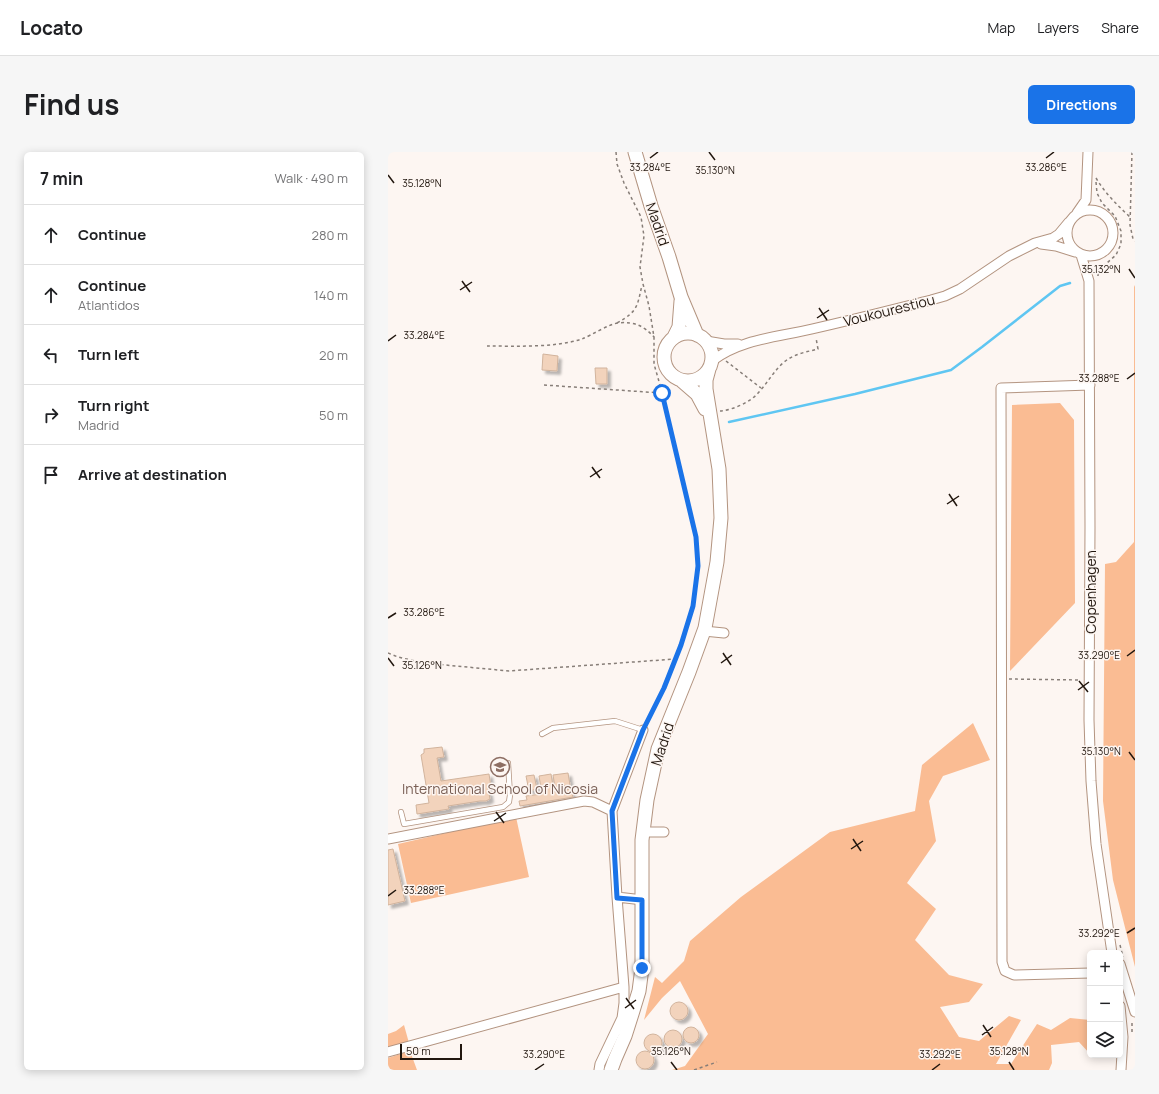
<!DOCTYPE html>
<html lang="en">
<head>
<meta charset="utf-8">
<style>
	body { margin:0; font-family:Manrope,sans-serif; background:#f6f6f6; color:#202124 }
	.controls { position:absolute; right:12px; bottom:12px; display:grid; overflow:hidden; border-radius:6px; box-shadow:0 2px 10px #0003 }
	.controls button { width:36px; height:36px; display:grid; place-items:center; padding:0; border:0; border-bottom:1px solid #e0e0e0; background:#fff; color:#202124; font:20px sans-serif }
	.scale { position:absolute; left:12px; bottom:10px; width:62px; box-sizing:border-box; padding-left:4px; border:2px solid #22170f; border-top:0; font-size:11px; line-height:14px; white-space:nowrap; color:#22170f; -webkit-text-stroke:3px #fdf6f2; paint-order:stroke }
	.stop { position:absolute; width:12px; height:12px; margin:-9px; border:3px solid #1a73e8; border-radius:50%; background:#fff }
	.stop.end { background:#1a73e8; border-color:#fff; box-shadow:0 1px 4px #0008 }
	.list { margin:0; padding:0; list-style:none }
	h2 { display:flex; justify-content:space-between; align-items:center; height:52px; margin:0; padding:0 16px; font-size:17px }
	h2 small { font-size:13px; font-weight:400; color:#757577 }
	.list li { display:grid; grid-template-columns:26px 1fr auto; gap:12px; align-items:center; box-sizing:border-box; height:60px; padding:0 16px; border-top:1px solid #e0e0e0 }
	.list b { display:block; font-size:15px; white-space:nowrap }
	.list p { margin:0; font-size:13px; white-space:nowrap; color:#757577 }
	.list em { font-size:13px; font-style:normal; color:#757577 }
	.icon { flex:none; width:22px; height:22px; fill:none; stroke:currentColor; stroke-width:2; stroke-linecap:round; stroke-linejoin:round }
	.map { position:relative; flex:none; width:747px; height:918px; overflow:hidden; border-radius:6px }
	header { display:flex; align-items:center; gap:24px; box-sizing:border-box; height:56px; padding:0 20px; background:#fff; border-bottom:1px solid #e0e0e0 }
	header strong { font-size:19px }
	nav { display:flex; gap:22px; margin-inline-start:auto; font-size:14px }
	.intro { display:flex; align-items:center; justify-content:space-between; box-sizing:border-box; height:96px; padding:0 24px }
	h1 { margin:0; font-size:28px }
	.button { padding:10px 18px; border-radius:6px; background:#1a73e8; color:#fff; font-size:14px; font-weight:700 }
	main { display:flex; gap:24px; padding:0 24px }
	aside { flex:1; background:#fff; border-radius:6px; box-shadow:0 2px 10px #0003 }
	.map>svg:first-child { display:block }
</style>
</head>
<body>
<header>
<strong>Locato</strong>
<nav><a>Map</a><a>Layers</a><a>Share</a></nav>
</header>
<div class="intro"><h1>Find us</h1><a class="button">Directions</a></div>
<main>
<aside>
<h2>7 min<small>Walk · 490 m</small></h2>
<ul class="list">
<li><svg class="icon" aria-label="ahead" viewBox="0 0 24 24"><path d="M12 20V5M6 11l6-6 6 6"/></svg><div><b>Continue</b></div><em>280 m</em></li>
<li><svg class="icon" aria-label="ahead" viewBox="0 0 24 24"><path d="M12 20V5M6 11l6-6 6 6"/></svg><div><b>Continue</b><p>Atlantidos</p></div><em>140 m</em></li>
<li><svg class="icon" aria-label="left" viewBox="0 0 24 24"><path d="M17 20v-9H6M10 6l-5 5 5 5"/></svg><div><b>Turn left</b></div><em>20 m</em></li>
<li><svg class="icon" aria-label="right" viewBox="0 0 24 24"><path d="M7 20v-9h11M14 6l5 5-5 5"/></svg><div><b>Turn right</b><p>Madrid</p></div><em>50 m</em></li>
<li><svg class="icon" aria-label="arrive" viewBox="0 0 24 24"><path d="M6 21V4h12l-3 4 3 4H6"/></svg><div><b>Arrive at destination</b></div></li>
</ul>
</aside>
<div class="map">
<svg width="747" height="918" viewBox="0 0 747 918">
	<defs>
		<filter id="shadow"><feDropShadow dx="3.5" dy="3.5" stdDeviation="1" flood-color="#0004"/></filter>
	</defs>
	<rect width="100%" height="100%" fill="#fdf6f2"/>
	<path fill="#fabc93" d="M747 133V815L725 728 715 649 717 412 728 410 746 390V135Z
		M672 251 686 268 687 451 622 519 624 253Z
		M585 571 602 608 555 624 541 649 548 689 519 731 548 757 527 788 561 823 595 832 581 850 552 855 571 885 591 889 621 864 633 868 608 912H623L649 872 663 878 682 866 702 868V902L691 890 663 893 664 911 661 918H284L297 914 320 882 292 829 274 846 256 868 267 825 274 831 296 809 302 789 353 745 442 680 527 659 534 613Z
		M128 665 141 725 23 751 10 692Z
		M16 873 21 891 0 896V882L8 879Z
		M22 899 29 918H0V906Z"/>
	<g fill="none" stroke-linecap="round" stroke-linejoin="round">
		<path stroke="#5fc6f2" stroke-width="2.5" d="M341 270 467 242 563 218 594 195 672 134 682 131"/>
	</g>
	<path fill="#f2d3bc" stroke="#d1b39c" filter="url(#shadow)" d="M155 202 170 204 169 219 154 218Z
		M207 216H219V232H208Z
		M54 595 56 605 49 606 53 629 101 622 103 635 100 636 102 647 98 649H92L60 654 61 657 29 662 28 653 41 651 33 603 36 601V597Z
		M180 621 182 633 167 635 165 623Z
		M163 622 166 640 183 637 185 645 132 654 131 649 139 648 138 644 154 642 151 624Z
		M146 623 149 637 141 639 138 624Z
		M5 697 17 749 0 753V698Z
		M282 859a9 9 0 1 1 18 0a9 9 0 1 1-18 0Z
		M295 883a8 8 0 1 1 16 0a8 8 0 1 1-16 0Z
		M276 887a9 9 0 1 1 18 0a9 9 0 1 1-18 0Z
		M256 891a9 9 0 1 1 18 0a9 9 0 1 1-18 0Z
		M248 908a9 9 0 1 1 18 0a9 9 0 1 1-18 0Z"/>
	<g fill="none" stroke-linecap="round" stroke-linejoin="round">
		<defs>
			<path id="lane" d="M154 582 165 576 227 569 255 578
				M13 660 16 672 115 655 121 650 122 643 120 611"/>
			<path id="street" d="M679 81a23 23 0 1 1 46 0a23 23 0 1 1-46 0Z
				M689 61 698 48 700 0
				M653 92 668 94 687 100
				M693 103 701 129 702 375 701 568 703 629 708 692 724 801
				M318 189 336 192H350
				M324 209C352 187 391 185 424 177 464 168 503 158 543 148L557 144 572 137 621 104 647 91 665 86 671 82 681 70
				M702 233 613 236 614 810 617 819 626 823 702 821
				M316 479 336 481
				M255 680H276
				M0 687 196 649 205 650 224 659
				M229 745 255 748
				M732 812 747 860
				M732 854 735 885 733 918
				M0 900 236 835
				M211 918 212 912 234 866 236 851V835L229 745 224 659 255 578"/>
			<path id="secondary" d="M247 0 263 54 281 105 293 145 309 183
				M276 205a24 24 0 1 1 48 0a24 24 0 1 1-48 0Z
				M286 185 291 175 293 149
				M294 229 309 242 317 257
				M223 918 227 907 237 884 244 862 251 839 254 816V688L259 648 270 597 301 520 317 476 329 410 333 366 331 317 318 237V228L321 217"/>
		</defs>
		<use href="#lane" stroke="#b39480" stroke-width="6"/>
		<use href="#street" stroke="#b39480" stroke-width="11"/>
		<use href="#secondary" stroke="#b39480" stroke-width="15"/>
		<path stroke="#877e78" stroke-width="1.5" stroke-dasharray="3 3" stroke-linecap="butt" d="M228 0 229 12 236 31 253 65 256 84 252 115 255 132 261 154 266 185V212L272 233 308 385 310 414 305 455 293 493 276 536 259 570
			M744 0 742 73 745 87 747 89
			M708 26C717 41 729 53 742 65
			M708 30 709 41 714 51 727 64 733 79V92L728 103 710 119V127
			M229 171C250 159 249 155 254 133
			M99 194C128 194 166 196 194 187 204 183 221 172 230 171 246 169 256 174 266 185
			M338 209 373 236
			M156 233 273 241
			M332 259C345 258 363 250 371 240 380 230 386 219 395 211 405 202 418 200 430 197L428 186
			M0 501 10 505 36 511 121 519 287 507
			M621 527 693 528
			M732 793 735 805
			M744 880V871
			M306 918 329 910"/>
		<use href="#lane" stroke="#fff" stroke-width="4.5"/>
		<use href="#street" stroke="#fff" stroke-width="9"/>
		<use href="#secondary" stroke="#fff" stroke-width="13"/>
	</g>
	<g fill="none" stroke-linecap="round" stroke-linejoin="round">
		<path stroke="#1a73e8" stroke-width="5" d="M254 816V748L229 746 224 659 255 578 276 536 293 493 305 454 310 414 308 385 274 241"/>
	</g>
	<path fill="none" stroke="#22170f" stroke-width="1.5" d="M321 0 327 8M262 6 270 0M658 6 666 0M0 23 6 31M741 117 747 126M74 129 82 140M72 138 84 130M431 156 439 168M429 166 441 158M0 189 8 183M739 227 747 221M204 315 212 326M202 325 214 317M561 342 569 354M559 352 571 344M0 466 8 461M335 501 343 513M739 504 747 498M0 506 6 514M333 511 344 503M691 529 700 540M690 538 701 530M741 600 747 608M108 660 116 671M106 669 118 661M465 687 473 699M463 697 475 689M0 744 8 738M739 781 747 776M238 846 246 857M237 856 248 848M595 873 603 885M594 883 605 875M283 910 289 918M621 910 626 918M147 918 156 912M544 918 552 912"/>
	<defs>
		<symbol id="school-ring" viewBox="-11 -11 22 22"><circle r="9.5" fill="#fdf6f2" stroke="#8d6e63" stroke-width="1.5"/><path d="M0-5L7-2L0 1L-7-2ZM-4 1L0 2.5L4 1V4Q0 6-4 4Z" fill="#8d6e63"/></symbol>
	</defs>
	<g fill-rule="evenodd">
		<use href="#school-ring" x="101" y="604" width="22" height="22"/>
	</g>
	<g text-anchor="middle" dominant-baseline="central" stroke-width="3" stroke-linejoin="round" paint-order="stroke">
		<g font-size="14" fill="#22170f" stroke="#fdf6f2">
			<text transform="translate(270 72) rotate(71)">Madrid</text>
			<text transform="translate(501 158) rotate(-14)">Voukourestiou</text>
			<text transform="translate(702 440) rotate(-90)">Copenhagen</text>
			<text transform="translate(274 592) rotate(-72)">Madrid</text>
		</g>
		<g font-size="14" fill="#785e54" stroke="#fdf6f2">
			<text x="112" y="636">International School of Nicosia</text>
		</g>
	</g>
	<g font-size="10" text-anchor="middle" fill="#22170f" stroke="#fdf6f2" stroke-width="3" stroke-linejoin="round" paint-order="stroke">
		<text x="658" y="19">33.286°E</text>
		<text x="262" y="19">33.284°E</text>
		<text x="327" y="22">35.130°N</text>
		<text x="34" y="35">35.128°N</text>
		<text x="713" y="121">35.132°N</text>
		<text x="36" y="187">33.284°E</text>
		<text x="711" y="230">33.288°E</text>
		<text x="36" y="464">33.286°E</text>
		<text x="711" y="507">33.290°E</text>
		<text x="34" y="517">35.126°N</text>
		<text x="713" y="603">35.130°N</text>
		<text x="36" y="742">33.288°E</text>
		<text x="711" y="785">33.292°E</text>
		<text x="283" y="903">35.126°N</text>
		<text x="621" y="903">35.128°N</text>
		<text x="156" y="906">33.290°E</text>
		<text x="552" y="906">33.292°E</text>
	</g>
</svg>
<div class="controls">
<button>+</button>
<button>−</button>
<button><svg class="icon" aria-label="layers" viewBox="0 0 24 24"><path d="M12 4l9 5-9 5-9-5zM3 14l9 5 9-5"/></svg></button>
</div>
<div class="scale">50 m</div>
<div class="stop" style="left:274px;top:241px"></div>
<div class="stop end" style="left:254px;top:816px"></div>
</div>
</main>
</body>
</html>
